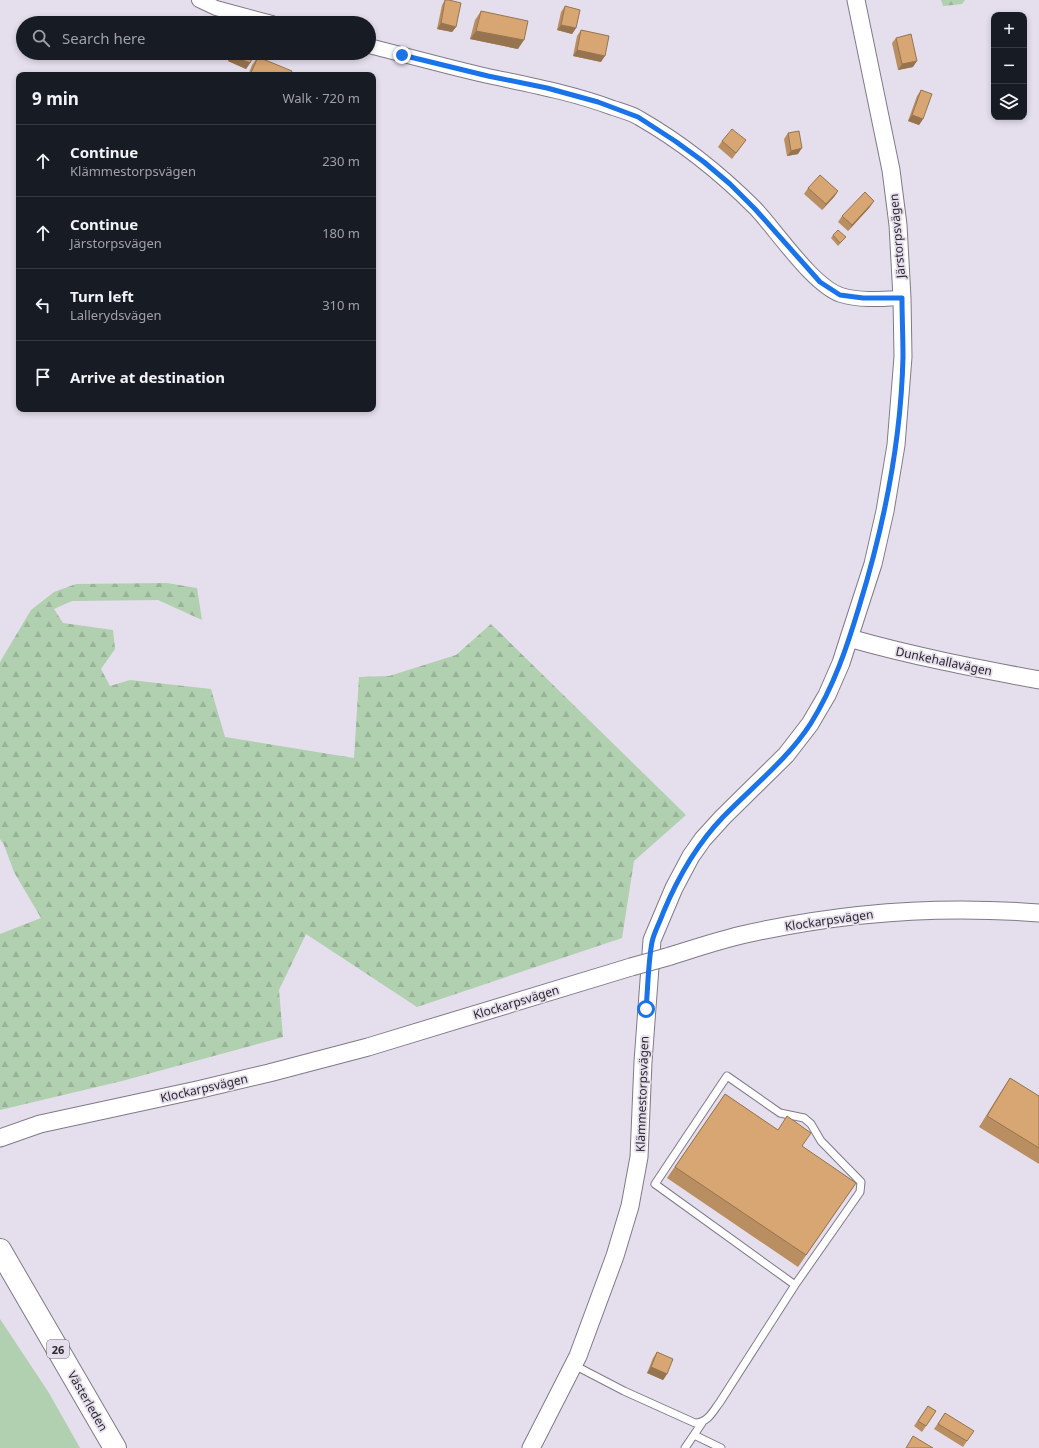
<!DOCTYPE html>
<html lang="en">
<head>
<meta charset="utf-8">
<style>
	body { margin:0; font-family:"Noto Sans",sans-serif; background:#20242c; color:#f1f3f6 }
	.controls { position:absolute; right:12px; top:12px; display:grid; overflow:hidden; border-radius:8px; box-shadow:0 2px 6px #0003 }
	.controls button { width:36px; height:36px; display:grid; place-items:center; padding:0; border:0; border-bottom:1px solid #363941; background:#171b24; color:#f1f3f6; font:20px sans-serif }
	.stop { position:absolute; width:12px; height:12px; margin:-9px; border:3px solid #1a73e8; border-radius:50%; background:#fff }
	.stop.end { background:#1a73e8; border-color:#fff; box-shadow:0 1px 4px #0008 }
	.list { margin:0; padding:0; list-style:none }
	h2 { display:flex; justify-content:space-between; align-items:center; height:52px; margin:0; padding:0 16px; font-size:17px }
	h2 small { font-size:13px; font-weight:400; color:#9ea1a6 }
	.list li { display:grid; grid-template-columns:26px 1fr auto; gap:12px; align-items:center; box-sizing:border-box; height:72px; padding:0 16px; border-top:1px solid #363941 }
	.list b { display:block; font-size:15px; white-space:nowrap }
	.list p { margin:0; font-size:13px; white-space:nowrap; color:#9ea1a6 }
	.list em { font-size:13px; font-style:normal; color:#9ea1a6 }
	.icon { flex:none; width:22px; height:22px; fill:none; stroke:currentColor; stroke-width:2; stroke-linecap:round; stroke-linejoin:round }
	.map { position:relative; flex:none; width:1039px; height:1448px; overflow:hidden }
	.search { position:absolute; background:#171b24; box-shadow:0 2px 6px #0003; left:16px; top:16px; width:360px; height:44px; display:flex; align-items:center; gap:10px; box-sizing:border-box; padding:0 14px; border-radius:22px; color:#9ea1a6; font-size:15px }
	.panel { position:absolute; background:#171b24; box-shadow:0 2px 6px #0003; left:16px; top:72px; width:360px; height:340px; border-radius:8px }
	.map>svg:first-child { display:block }
</style>
</head>
<body>
<div class="map">
<svg width="1039" height="1448" viewBox="0 0 1039 1448">
	<defs>
		<pattern id="forest-firs" width="22" height="20" patternUnits="userSpaceOnUse"><rect width="22" height="20" fill="#b0d0af"/><path d="M5 1l3.5 6h-7zM16 11l3.5 6h-7z" fill="#98b397"/></pattern>
	</defs>
	<rect width="100%" height="100%" fill="#e5deed"/>
	<path fill="#b0d0af" d="M0 1319 49 1393 80 1448H0Z"/>
	<path fill="url(#forest-firs)" d="M941 0H965L962 4 943 6Z
		M167 583 197 588 202 620 158 600 72 601 54 609 63 623 113 630 115 649 101 669 110 686 130 680 211 689 225 737 354 758 359 677 389 676 456 655 491 624 686 815 634 861 622 938 417 1007 306 934 279 990 283 1037 122 1081 0 1110V934L41 918 14 872 4 845 0 839V662L31 610 54 592 76 584Z"/>
	<g fill="none" stroke-linecap="round" stroke-linejoin="round">
		<defs>
			<path id="service" d="M727 1076 780 1113 804 1118 811 1124 821 1141 861 1182 860 1192 795 1285 655 1184Z
				M574 1365 624 1391 695 1423C708 1423 713 1411 720 1402L795 1285
				M694 1435 721 1448
				M685 1448 702 1423"/>
			<path id="minor" d="M199 0 216 8 272 23
				M369 46C409 56 448 67 488 76 530 85 573 93 613 108 622 111 631 113 639 118 681 142 721 174 755 208 776 230 813 286 841 295 860 301 883 299 902 298"/>
			<path id="tertiary" d="M849 638C912 656 975 668 1039 680
				M667 957C693 949 719 940 746 934 844 912 938 905 1039 913
				M0 1138 40 1124 197 1090 269 1073 368 1047 631 967
				M531 1448 578 1356 615 1256 630 1206 639 1157 643 1062 652 940 674 888 691 856 703 839 723 817 786 755 810 724 827 695 841 663 849 638 873 564 885 511 896 445 903 357 902 298 898 225 891 170 856 0"/>
			<path id="trunk" d="M0 1250 115 1448"/>
		</defs>
		<use href="#service" stroke="#807a88" stroke-width="9"/>
		<use href="#minor" stroke="#807a88" stroke-width="16"/>
		<use href="#tertiary" stroke="#807a88" stroke-width="19"/>
		<use href="#trunk" stroke="#807a88" stroke-width="24"/>
		<use href="#service" stroke="#fff" stroke-width="7"/>
		<use href="#minor" stroke="#fff" stroke-width="14"/>
		<use href="#tertiary" stroke="#fff" stroke-width="17"/>
		<use href="#trunk" stroke="#fff" stroke-width="22"/>
		<defs>
			<path id="tertiary-bridge" d="M631 967 667 957"/>
		</defs>
		<use href="#tertiary-bridge" stroke="#807a88" stroke-width="19" stroke-linecap="butt"/>
		<use href="#tertiary-bridge" stroke="#fff" stroke-width="17"/>
	</g>
	<path fill="#b98f62" d="M445 0H449L456 27 452 32 437 29 442 5Z
		M565 6 576 28 572 34 557 30 561 12Z
		M481 11 518 49 470 39 475 20Z
		M581 30 601 62 573 56 577 36Z
		M896 38 913 67 898 70 892 43Z
		M232 53H255L250 63 246 69 228 61Z
		M258 57 290 75H248L252 65Z
		M921 90 923 119 919 125 908 121 917 96Z
		M788 133 798 154 787 156 784 139Z
		M746 140 732 159 718 147 722 141Z
		M808 188 838 191 834 197 822 210 804 194Z
		M870 207 848 231 838 222 842 216Z
		M833 235 846 237 838 246 831 238Z
		M1010 1078 1039 1096V1164L979 1127 1002 1090Z
		M725 1094 856 1183 798 1267 667 1178Z
		M657 1352 667 1374 663 1380 647 1373 653 1358Z
		M928 1406 936 1411 922 1432 914 1426Z
		M945 1413 967 1441 963 1447 934 1429Z"/>
	<path fill="#967450" d="M441 23 456 27 452 32 437 29Z
		M561 25 576 28 572 34 557 30Z
		M476 31 524 40 518 49 470 39Z
		M577 50 605 56 601 62 573 56Z
		M232 56 250 63 246 69 228 61Z
		M917 61 913 67 898 70 902 64Z
		M912 115 923 119 919 125 908 121Z
		M802 148 798 154 787 156 791 151Z
		M838 191 834 197 822 210 826 204Z
		M874 201 870 207 848 231 852 225Z
		M651 1367 667 1374 663 1380 647 1373Z"/>
	<path fill="#d7a672" stroke="#967450" d="M445 0H449L461 3 456 27 441 23Z
		M565 6 580 10 576 28 561 25Z
		M481 11 528 21 524 40 476 31Z
		M581 30 609 36 605 56 577 50Z
		M911 34 917 61 902 64 896 38Z
		M234 53H255L250 63 232 56Z
		M258 57 292 71 290 75H250Z
		M921 90 932 94 923 119 912 115Z
		M732 129 746 140 736 153 722 141Z
		M799 131 802 148 791 151 788 133Z
		M820 175 838 191 826 204 808 188Z
		M865 192 874 201 852 225 842 216Z
		M838 230 846 237 840 243 833 235Z
		M1010 1078 1039 1096V1148L987 1116Z
		M725 1094 778 1130 787 1116 811 1133 802 1146 856 1183 806 1255 675 1167Z
		M657 1352 673 1359 667 1374 651 1367Z
		M928 1406 936 1411 926 1426 918 1421Z
		M945 1413 974 1431 967 1441 938 1424Z
		M913 1436 933 1448H906Z"/>
	<g fill="none" stroke-linecap="round" stroke-linejoin="round">
		<path stroke="#1a73e8" stroke-width="5" d="M402 55 488 76 547 88 598 102 638 117 675 141 704 162 730 184 755 209 820 282 840 295 863 298H902C902 317 903 337 903 357 901 442 884 526 859 607 847 647 834 686 811 723 788 759 753 786 723 817 696 845 678 877 663 913 660 922 654 932 652 942 648 964 648 987 646 1009"/>
	</g>
	<g text-anchor="middle" dominant-baseline="central" stroke-width="3.5" stroke-linejoin="round" paint-order="stroke">
		<rect fill="#e5deed" stroke="#635f67" stroke-width="1" x="47" y="1340" width="22" height="18" rx="3"/>
		<g font-size="11" font-weight="bold" fill="#2b282e">
			<text x="58" y="1349">26</text>
		</g>
		<g font-size="12" fill="#2b282e" stroke="#e5deed">
			<text transform="translate(897 236) rotate(-95)">Järstorpsvägen</text>
			<text transform="translate(944 661) rotate(12)">Dunkehallavägen</text>
			<text transform="translate(829 920) rotate(-8)">Klockarpsvägen</text>
			<text transform="translate(516 1002) rotate(-17)">Klockarpsvägen</text>
			<text transform="translate(204 1088) rotate(-13)">Klockarpsvägen</text>
			<text transform="translate(642 1094) rotate(-88)">Klämmestorpsvägen</text>
			<text transform="translate(88 1401) rotate(60)">Västerleden</text>
		</g>
	</g>
</svg>
<div class="controls">
<button>+</button>
<button>−</button>
<button><svg class="icon" aria-label="layers" viewBox="0 0 24 24"><path d="M12 4l9 5-9 5-9-5zM3 14l9 5 9-5"/></svg></button>
</div>
<div class="stop" style="left:646px;top:1009px"></div>
<div class="stop end" style="left:402px;top:55px"></div>
<div class="search"><svg class="icon" aria-label="search" viewBox="0 0 24 24"><circle cx="10" cy="10" r="6"/><path d="M15 15l6 6"/></svg>Search here</div>
<section class="panel">
<h2>9 min<small>Walk · 720 m</small></h2>
<ul class="list">
<li><svg class="icon" aria-label="ahead" viewBox="0 0 24 24"><path d="M12 20V5M6 11l6-6 6 6"/></svg><div><b>Continue</b><p>Klämmestorpsvägen</p></div><em>230 m</em></li>
<li><svg class="icon" aria-label="ahead" viewBox="0 0 24 24"><path d="M12 20V5M6 11l6-6 6 6"/></svg><div><b>Continue</b><p>Järstorpsvägen</p></div><em>180 m</em></li>
<li><svg class="icon" aria-label="left" viewBox="0 0 24 24"><path d="M17 20v-9H6M10 6l-5 5 5 5"/></svg><div><b>Turn left</b><p>Lallerydsvägen</p></div><em>310 m</em></li>
<li><svg class="icon" aria-label="arrive" viewBox="0 0 24 24"><path d="M6 21V4h12l-3 4 3 4H6"/></svg><div><b>Arrive at destination</b></div></li>
</ul>
</section>
</div>
</body>
</html>
